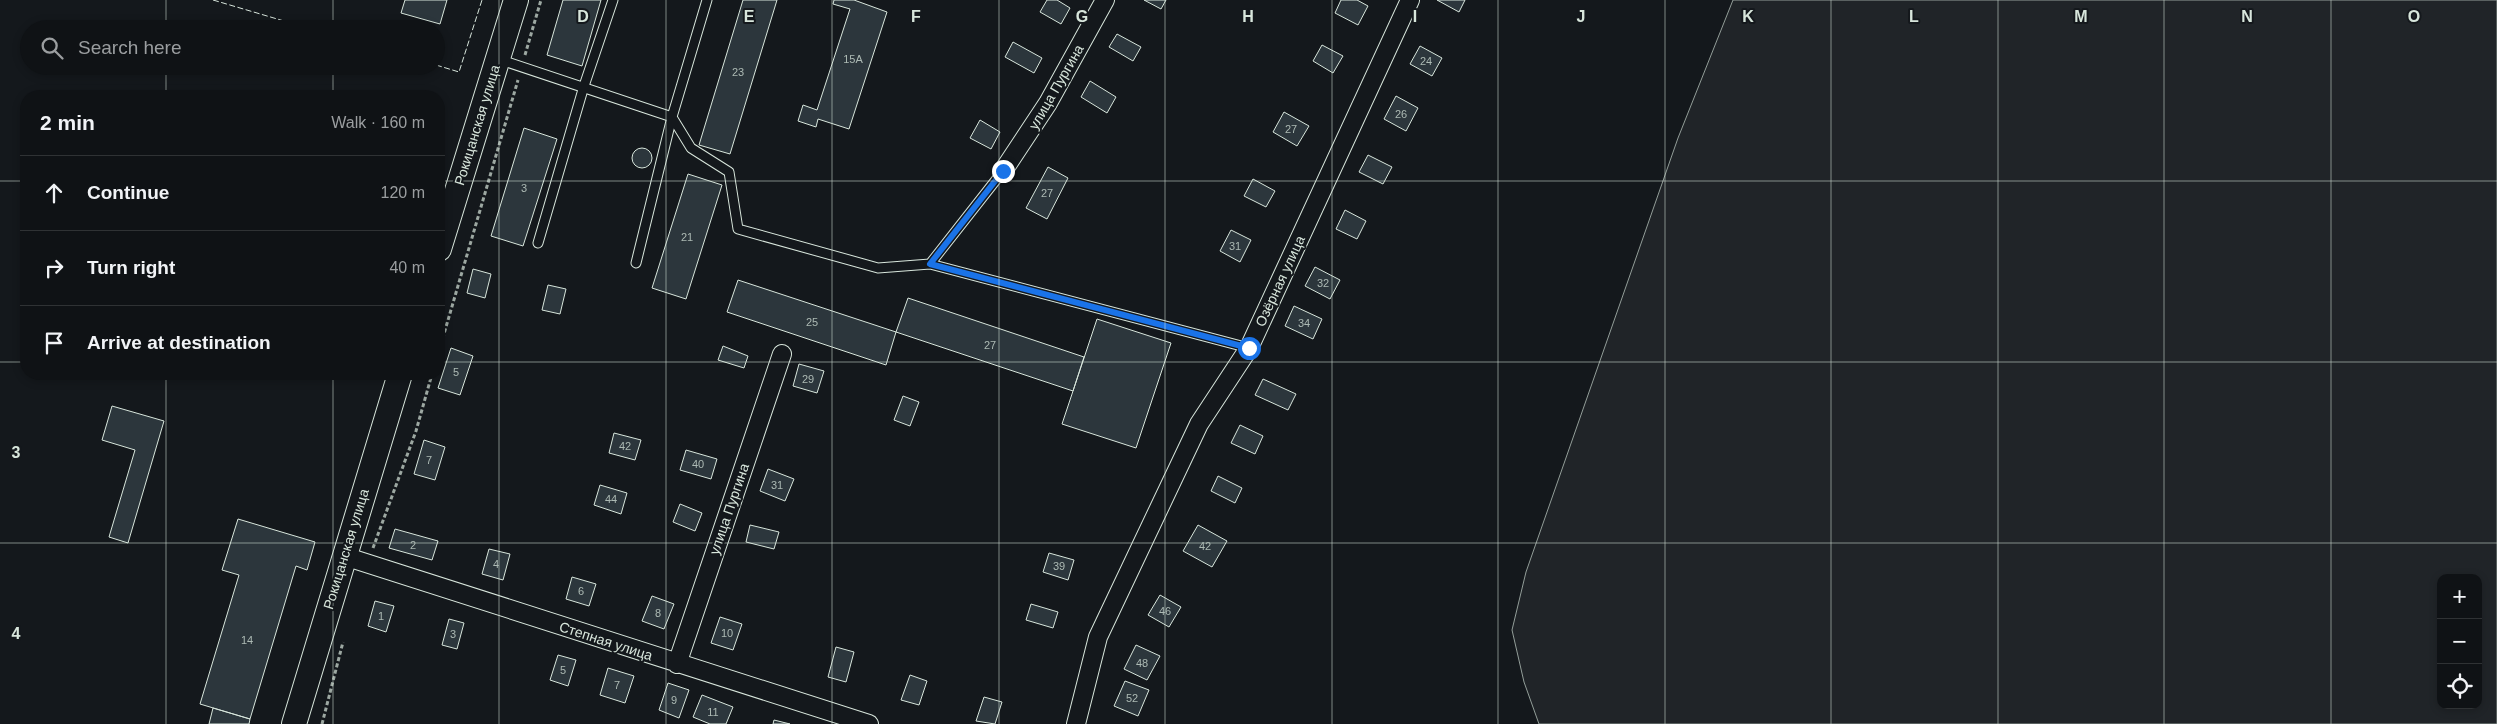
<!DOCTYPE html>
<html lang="en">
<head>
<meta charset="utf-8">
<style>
	body { margin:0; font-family:Helvetica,sans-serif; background:#181b1e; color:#f1f3f6 }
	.controls { position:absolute; right:15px; bottom:15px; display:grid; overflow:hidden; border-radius:10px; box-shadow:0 2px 8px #0003 }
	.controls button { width:45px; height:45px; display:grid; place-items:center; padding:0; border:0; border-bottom:1px solid #2f3234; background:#0f1215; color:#f1f3f6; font:25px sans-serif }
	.stop { position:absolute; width:15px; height:15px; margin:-11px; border:4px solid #1a73e8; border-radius:50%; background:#fff }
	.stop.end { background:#1a73e8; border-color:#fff; box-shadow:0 1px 5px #0008 }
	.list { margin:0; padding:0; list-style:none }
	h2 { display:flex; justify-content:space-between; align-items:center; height:65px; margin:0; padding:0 20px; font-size:21px }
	h2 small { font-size:16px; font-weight:400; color:#9b9ea0 }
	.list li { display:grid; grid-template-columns:32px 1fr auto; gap:15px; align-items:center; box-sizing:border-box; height:75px; padding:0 20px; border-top:1px solid #2f3234 }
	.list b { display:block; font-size:19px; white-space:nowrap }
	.list em { font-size:16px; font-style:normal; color:#9b9ea0 }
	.icon { flex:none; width:28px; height:28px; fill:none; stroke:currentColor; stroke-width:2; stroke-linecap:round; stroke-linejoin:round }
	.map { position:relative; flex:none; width:2497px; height:724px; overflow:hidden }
	.search { position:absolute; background:#0f1215; box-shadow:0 2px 8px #0003; left:20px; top:20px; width:425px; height:55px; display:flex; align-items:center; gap:12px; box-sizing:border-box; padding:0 18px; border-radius:28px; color:#9b9ea0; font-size:19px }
	.panel { position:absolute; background:#0f1215; box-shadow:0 2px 8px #0003; left:20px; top:90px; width:425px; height:290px; border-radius:20px }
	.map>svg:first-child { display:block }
</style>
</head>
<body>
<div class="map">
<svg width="2497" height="724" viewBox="0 0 2497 724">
	<rect width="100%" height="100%" fill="#14181c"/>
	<path fill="#202428" stroke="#939e99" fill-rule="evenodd" d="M1733 0H2497V724H1539L1524 682 1512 630 1526 572 1678 138ZM2441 578H2478V705H2441Z"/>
	<path fill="#2c363c" stroke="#d8e6dc" d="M405 0H447L440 24 401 13Z
		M563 0H601L582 66 547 55Z
		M743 0H777L730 154 699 145Z
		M834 0H854L887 12 849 129 818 119 816 127 798 121 803 105 817 110 850 9 833 4Z
		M1047 0H1057L1070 8 1061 24 1040 12Z
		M1144 0H1166L1161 9Z
		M1341 0H1357L1368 6 1358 25 1335 13Z
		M1437 0H1465L1459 12Z
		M1117 34 1141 47 1133 61 1109 47Z
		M1013 42 1042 58 1034 73 1005 57Z
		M1322 45 1343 56 1333 73 1313 61Z
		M1420 46 1442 58 1432 76 1410 64Z
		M1090 81 1116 97 1107 113 1081 97Z
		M1396 96 1418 108 1406 131 1384 119Z
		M1284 112 1309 126 1297 146 1273 132Z
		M980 120 1000 132 991 149 970 138Z
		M524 128 557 139 523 246 491 236Z
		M632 158a10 10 0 1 1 20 0a10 10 0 1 1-20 0Z
		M1368 155 1392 167 1383 184 1359 172Z
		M1048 167 1068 178 1047 219 1026 208Z
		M688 174 722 185 686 299 652 288Z
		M1253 179 1275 191 1266 207 1244 196Z
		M1345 210 1366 221 1357 239 1336 229Z
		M1231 230 1251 240 1240 262 1220 251Z
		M1315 267 1340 280 1330 299 1305 286Z
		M473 269 491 274 485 298 467 293Z
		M738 280 896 332 886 365 727 312Z
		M548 285 566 289 560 314 542 310Z
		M908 298 1084 357 1073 391 896 332Z
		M1294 306 1322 319 1313 339 1285 326Z
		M1097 319 1171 343 1136 448 1062 424Z
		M723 346 748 356 744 368 718 360Z
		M451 348 473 356 460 395 438 388Z
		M799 364 824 371 817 393 793 386Z
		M1263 379 1296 394 1288 410 1255 395Z
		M903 396 919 402 910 426 894 420Z
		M112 406 164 421 128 543 109 537 135 450 102 440Z
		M1240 425 1263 436 1255 454 1231 443Z
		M614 433 641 440 635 460 609 453Z
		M424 440 445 447 435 480 414 474Z
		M686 450 717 459 711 479 680 470Z
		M768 469 794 479 785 501 760 491Z
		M1218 476 1242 488 1235 503 1211 491Z
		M600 485 627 493 621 514 594 505Z
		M680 504 702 513 695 531 673 522Z
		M238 519 315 542 307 570 296 566 250 719 200 704 239 575 222 570Z
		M750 525 779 532 774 549 746 542Z
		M1198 525 1227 541 1212 567 1183 551Z
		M395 529 438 541 432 560 389 548Z
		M489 549 510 554 503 580 482 574Z
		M1049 553 1074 560 1068 580 1043 572Z
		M572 577 596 584 589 606 566 599Z
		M1160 595 1181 607 1169 627 1148 615Z
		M652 596 674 604 664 629 642 621Z
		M375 601 394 606 386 632 368 626Z
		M1031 604 1058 612 1053 628 1026 620Z
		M720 617 742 624 733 650 711 643Z
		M449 619 464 623 457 649 442 645Z
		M1136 645 1160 656 1147 680 1124 669Z
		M836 647 854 652 846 682 828 677Z
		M558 655 576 660 568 686 550 680Z
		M608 668 634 676 625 703 600 695Z
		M910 675 927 681 919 705 901 700Z
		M1125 681 1149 690 1138 716 1114 706Z
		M668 683 689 690 679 718 659 710Z
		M702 695 733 707 726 724H710L693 717Z
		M984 697 1002 702 995 724 976 721Z
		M213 708 250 719 249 724H209Z
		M774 720 790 724H773Z"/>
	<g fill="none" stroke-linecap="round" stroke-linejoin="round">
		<defs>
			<path id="lane" d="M498 59 672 117 691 148 729 172 738 229 878 268 930 264 1003 171
				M538 243 584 86 613 0
				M636 263 672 117 707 0
				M930 264 1249 348"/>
			<path id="street" d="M1003 171 1048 103 1105 0
				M344 556 869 724
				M677 664 782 354
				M1076 724 1098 637 1199 424 1249 348 1410 0"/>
			<path id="secondary" d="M439 249 516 0
				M294 724 400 374"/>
		</defs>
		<use href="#lane" stroke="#d8e6dc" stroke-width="11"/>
		<use href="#street" stroke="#d8e6dc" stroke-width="20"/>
		<use href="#secondary" stroke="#d8e6dc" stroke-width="26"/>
		<path stroke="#9da8a2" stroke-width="3" stroke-dasharray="4 2.5" stroke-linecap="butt" d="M525 55 541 0
			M439 351 518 80
			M373 548 416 431 432 374
			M322 724 343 642"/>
		<use href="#lane" stroke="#14181c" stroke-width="9"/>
		<use href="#street" stroke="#14181c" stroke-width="18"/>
		<use href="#secondary" stroke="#14181c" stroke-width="24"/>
		<path stroke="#d8e6dc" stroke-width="1" stroke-dasharray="6 2.5" stroke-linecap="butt" d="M213 0 311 29
			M436 65 459 72 482 0"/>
	</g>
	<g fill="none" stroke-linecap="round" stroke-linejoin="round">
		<path stroke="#1a73e8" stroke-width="6" d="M1003 171 930 264 1249 348"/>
	</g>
	<path fill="none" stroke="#d8e6dc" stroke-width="1" stroke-opacity="0.55" d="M166 0V29M333 0V29M499 0V724M666 0V724M832 0V724M999 0V724M1165 0V724M1332 0V724M1498 0V724M1665 0V724M1831 0V724M1998 0V724M2164 0V724M2331 0V724M166 66V96M333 66V96M0 181H26M439 181H2497M0 362H26M439 362H2497M166 374V724M333 374V724M0 543H2497"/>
	<g text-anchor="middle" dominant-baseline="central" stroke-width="4" stroke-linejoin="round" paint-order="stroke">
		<g font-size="11" fill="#adbab4">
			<text x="853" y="59">15А</text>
			<text x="1426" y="61">24</text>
			<text x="738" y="72">23</text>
			<text x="1401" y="114">26</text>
			<text x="1291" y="129">27</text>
			<text x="524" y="188">3</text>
			<text x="1047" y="193">27</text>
			<text x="687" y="237">21</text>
			<text x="1235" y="246">31</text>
			<text x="1323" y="283">32</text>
			<text x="812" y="322">25</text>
			<text x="1304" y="323">34</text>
			<text x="990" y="345">27</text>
			<text x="456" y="372">5</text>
			<text x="808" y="379">29</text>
			<text x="625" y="446">42</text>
			<text x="429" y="460">7</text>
			<text x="698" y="464">40</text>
			<text x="777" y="485">31</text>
			<text x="611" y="499">44</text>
			<text x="413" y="545">2</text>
			<text x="1205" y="546">42</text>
			<text x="496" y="564">4</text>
			<text x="1059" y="566">39</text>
			<text x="581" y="591">6</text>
			<text x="1165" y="611">46</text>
			<text x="658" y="613">8</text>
			<text x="381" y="616">1</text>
			<text x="727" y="633">10</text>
			<text x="453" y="634">3</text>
			<text x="247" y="640">14</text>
			<text x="1142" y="663">48</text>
			<text x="563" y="670">5</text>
			<text x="617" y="685">7</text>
			<text x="1132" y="698">52</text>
			<text x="674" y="700">9</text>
			<text x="713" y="712">11</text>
		</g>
		<g font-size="14" fill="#d8e6dc" stroke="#14181c">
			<text transform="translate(1056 87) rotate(-60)">улица Пургина</text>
			<text transform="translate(477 125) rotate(-73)">Рокицанская улица</text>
			<text transform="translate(1280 281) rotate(-65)">Озёрная улица</text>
			<text transform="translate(729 509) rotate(-71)">улица Пургина</text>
			<text transform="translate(346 549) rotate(-73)">Рокицанская улица</text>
			<text transform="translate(606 641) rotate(18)">Степная улица</text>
		</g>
	</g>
	<g font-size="16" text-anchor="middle" font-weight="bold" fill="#d8e6dc" stroke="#14181c" stroke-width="4" stroke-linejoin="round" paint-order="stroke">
		<text x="583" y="22">D</text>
		<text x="749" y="22">E</text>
		<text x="916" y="22">F</text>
		<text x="1082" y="22">G</text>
		<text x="1248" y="22">H</text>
		<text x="1415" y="22">I</text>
		<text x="1581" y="22">J</text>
		<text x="1748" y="22">K</text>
		<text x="1914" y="22">L</text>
		<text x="2081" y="22">M</text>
		<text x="2247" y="22">N</text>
		<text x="2414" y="22">O</text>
		<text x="16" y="458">3</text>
		<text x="16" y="639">4</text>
	</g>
</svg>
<div class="controls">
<button>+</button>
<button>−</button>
<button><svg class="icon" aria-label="locate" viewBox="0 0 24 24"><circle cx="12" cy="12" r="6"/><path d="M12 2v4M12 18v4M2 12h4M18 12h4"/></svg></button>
</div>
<div class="stop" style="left:1249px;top:348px"></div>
<div class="stop end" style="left:1003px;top:171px"></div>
<div class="search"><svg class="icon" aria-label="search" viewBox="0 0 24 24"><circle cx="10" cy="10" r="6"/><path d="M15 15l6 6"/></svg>Search here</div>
<section class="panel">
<h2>2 min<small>Walk · 160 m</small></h2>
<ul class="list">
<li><svg class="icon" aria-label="ahead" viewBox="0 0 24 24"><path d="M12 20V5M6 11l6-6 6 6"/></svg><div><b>Continue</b></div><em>120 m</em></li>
<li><svg class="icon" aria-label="right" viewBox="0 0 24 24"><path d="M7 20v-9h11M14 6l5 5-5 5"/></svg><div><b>Turn right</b></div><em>40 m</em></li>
<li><svg class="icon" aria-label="arrive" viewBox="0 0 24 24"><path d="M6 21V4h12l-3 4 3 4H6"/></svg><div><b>Arrive at destination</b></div></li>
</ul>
</section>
</div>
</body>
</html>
